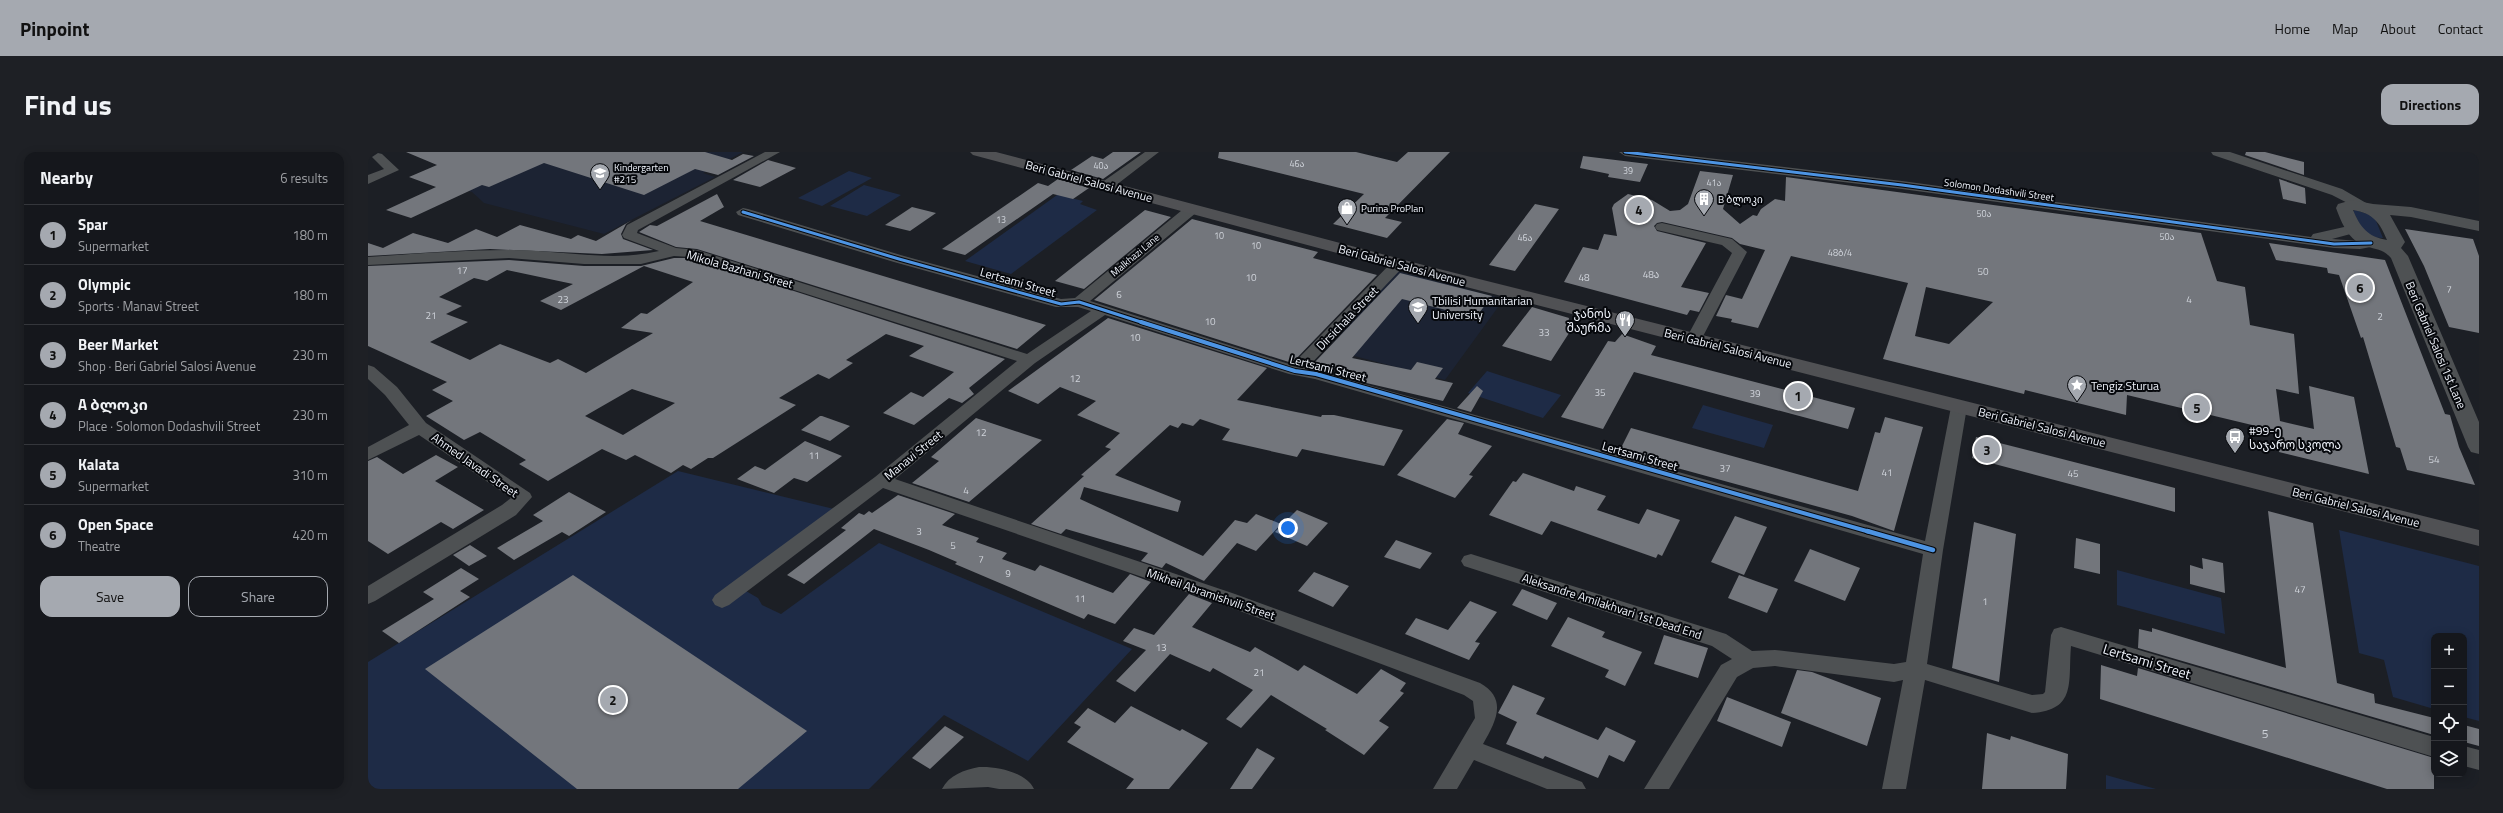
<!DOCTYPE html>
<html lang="en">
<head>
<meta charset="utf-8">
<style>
	body { margin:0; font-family:"Titillium Web","Noto Sans Georgian",sans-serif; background:#1e2025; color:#f1f3f6 }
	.controls { position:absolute; right:12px; bottom:12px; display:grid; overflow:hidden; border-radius:8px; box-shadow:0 2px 10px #0003 }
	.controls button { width:36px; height:36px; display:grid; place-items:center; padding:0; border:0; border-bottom:1px solid #34363b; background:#15171c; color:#f1f3f6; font:20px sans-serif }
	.you { position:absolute; left:920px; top:376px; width:14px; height:14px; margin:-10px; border:3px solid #fff; border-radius:50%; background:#1a73e8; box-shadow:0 0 0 6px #1a73e833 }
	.badge { display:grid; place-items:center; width:26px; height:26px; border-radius:50%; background:#a5a9b0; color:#111; font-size:13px; font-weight:700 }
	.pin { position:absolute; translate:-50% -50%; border:2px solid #fff; box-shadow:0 1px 4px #0006 }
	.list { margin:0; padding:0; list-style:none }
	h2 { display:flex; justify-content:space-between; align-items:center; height:52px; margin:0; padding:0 16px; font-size:17px }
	h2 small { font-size:13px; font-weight:400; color:#9d9fa3 }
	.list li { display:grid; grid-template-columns:26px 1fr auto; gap:12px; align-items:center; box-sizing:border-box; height:60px; padding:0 16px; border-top:1px solid #34363b }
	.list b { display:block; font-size:15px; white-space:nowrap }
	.list p { margin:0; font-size:13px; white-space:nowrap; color:#9d9fa3 }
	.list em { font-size:13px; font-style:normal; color:#9d9fa3 }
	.actions { display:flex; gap:8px; padding:12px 16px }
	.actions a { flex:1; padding:9px 0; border:1px solid #a5a9b0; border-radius:12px; text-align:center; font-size:14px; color:#a5a9b0 }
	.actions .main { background:#a5a9b0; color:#111 }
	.icon { flex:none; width:22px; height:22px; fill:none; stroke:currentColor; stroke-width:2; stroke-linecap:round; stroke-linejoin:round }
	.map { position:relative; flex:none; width:2111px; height:637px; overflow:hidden; border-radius:12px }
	header { display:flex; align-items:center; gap:24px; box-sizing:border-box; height:56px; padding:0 20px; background:#a5a9b0; color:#111 }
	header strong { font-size:19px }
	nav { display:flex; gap:22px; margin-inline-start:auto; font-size:14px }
	.intro { display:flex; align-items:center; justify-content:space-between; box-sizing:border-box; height:96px; padding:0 24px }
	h1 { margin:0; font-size:28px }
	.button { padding:10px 18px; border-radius:12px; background:#a5a9b0; color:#111; font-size:14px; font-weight:700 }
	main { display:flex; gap:24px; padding:0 24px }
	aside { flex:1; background:#15171c; border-radius:12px; box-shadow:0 2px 10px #0003 }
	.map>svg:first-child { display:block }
</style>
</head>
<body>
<header>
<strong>Pinpoint</strong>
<nav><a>Home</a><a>Map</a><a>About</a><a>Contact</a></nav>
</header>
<div class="intro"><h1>Find us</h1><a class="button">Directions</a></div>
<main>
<aside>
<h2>Nearby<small>6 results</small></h2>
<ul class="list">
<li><span class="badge">1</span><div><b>Spar</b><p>Supermarket</p></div><em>180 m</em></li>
<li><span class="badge">2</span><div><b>Olympic</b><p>Sports · Manavi Street</p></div><em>180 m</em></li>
<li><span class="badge">3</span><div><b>Beer Market</b><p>Shop · Beri Gabriel Salosi Avenue</p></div><em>230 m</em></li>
<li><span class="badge">4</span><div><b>A ბლოკი</b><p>Place · Solomon Dodashvili Street</p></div><em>230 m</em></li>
<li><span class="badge">5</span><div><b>Kalata</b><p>Supermarket</p></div><em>310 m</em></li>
<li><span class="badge">6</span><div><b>Open Space</b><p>Theatre</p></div><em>420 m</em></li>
</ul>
<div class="actions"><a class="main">Save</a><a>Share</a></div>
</aside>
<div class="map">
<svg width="2111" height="637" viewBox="0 0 2111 637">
	<rect width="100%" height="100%" fill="#1c1f25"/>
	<path fill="#1c2333" d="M139 0H375L335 21 347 25 236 82 116 51 104 40 70 30Z
		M1029 119 1136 147 1077 228 960 197Z"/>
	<path fill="#1e2b46" d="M481 19 504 26 454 54 430 46Z
		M496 33 533 43 499 64 462 54Z
		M696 38 703 46 715 49 712 52 729 58 643 122 597 109Z
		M1987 58 2006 64 2015 86 1998 85 1985 59Z
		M1119 219 1193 243 1175 266 1100 241Z
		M1335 253 1405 273 1396 296 1324 276Z
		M310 319 466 357 366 432 390 446 394 453 413 462 511 391 764 497 660 609 576 563 501 637H0V510Z
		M1971 378 2111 414V569L2096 565V484H2066V557L2025 545 2016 508 1991 501Z
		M1749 418 1853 446 1857 482 1749 453Z
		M1738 623 1788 637H1738Z"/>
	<path fill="#73767c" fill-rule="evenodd" d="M38 0H337L364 8 375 2 386 4 350 23 327 17 276 43 176 11 121 35 114 33 43 66 18 58 68 35 41 25 69 13Z
		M745 0H773L735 27 703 18 724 4 735 7Z
		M851 0H988L1029 10 1040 0H1082L1017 66 1034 70 1019 86 965 72 996 42 850 6Z
		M1878 0H1897L1936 10V23L1877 3Z
		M1215 4 1280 12 1272 30 1240 25 1241 22 1212 16Z
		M400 8 428 16 392 35 365 28Z
		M1332 19 1365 23 1355 57 1372 72 1385 63 1389 64 1393 57 1407 47 1417 49 1418 25 1833 81 1849 129 1877 135 1882 173 1926 182 1931 242 1908 237 1912 269 1946 277 1941 234 1986 245 2001 322 1911 300 1909 279 1759 243 1758 263 1657 238 1656 242 1515 207 1540 131 1423 104 1390 176 1363 170 1364 167 1348 164 1358 143 1374 147 1397 98 1372 92 1364 86 1294 70 1289 71 1286 74 1289 79 1338 91 1313 135 1341 141 1331 160 1322 158 1319 163 1196 130 1215 95 1230 98 1236 82 1249 84 1244 56 1246 52 1260 42 1284 48 1302 59 1312 58 1320 52ZM1558 135 1625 150 1581 192 1547 184Z
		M690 27 721 36 705 47 685 42 597 103 574 97 670 31 680 34Z
		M1911 27 1937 36 1938 52 1915 47Z
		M349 42 356 55 332 69 678 173 649 197 329 97 308 95 271 80 282 73 289 74Z
		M1167 52 1191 57 1147 119 1121 113Z
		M544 55 568 61 542 79 517 73Z
		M777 58 803 65 716 137 687 129Z
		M824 67 950 100 945 106 1009 123 924 211 726 148Z
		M264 68 258 72 253 82 255 87 285 98 234 102 122 97 0 104V91L15 96 45 81 80 91 108 77 129 85 152 73 203 87 210 83 228 89Z
		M2037 77 2105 87 2111 104V181L2081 175 2056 114Z
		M1901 91 2017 108 2077 262 2082 263 2091 295 2107 333 2039 318 2032 296 2028 295 1995 185 1993 186 1971 123 1960 121 1959 116 1908 108Z
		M306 106H323L637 207 601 236 606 242 594 251 581 246 546 273 515 261 543 240 555 245 586 220 541 204 556 194 518 182 478 208 485 211 461 227 450 222 411 246 428 253 345 306H340L323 317 315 313 303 321 267 303 258 308 234 297 180 329 151 312 158 308 112 280 96 288 58 264 85 249 64 238 79 230 0 194V114L141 108 216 114H273ZM276 114 325 130 279 162 273 161 253 176 285 181 218 221 190 207 182 211 132 192 102 208 62 190 100 170 78 162 94 154 71 145 106 126 119 129 139 118 205 132 172 149 193 158ZM264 237 307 251 255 283 217 264Z
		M1032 121 1124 144 1105 169 1084 163 1086 160 1034 147 984 206 1043 218 1049 210 1075 216 1067 227 1085 231 1075 249 990 229 993 223 947 210Z
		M1164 155 1201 166 1199 177 1203 178 1183 209 1134 194Z
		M740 166 899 216 869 248 953 265 954 263H966L1035 278 1016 314 934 297 929 305 854 288 862 277 832 267 825 274 814 271 810 276 802 273 747 323 813 349 810 360 716 335 712 347 835 404 867 368 879 371 888 362 913 372 888 399 869 391 836 429 798 411 794 416 773 409 780 401 698 377 693 382 663 372 716 324 713 323 743 297 737 295 752 281 709 263 728 249 692 235 670 252 640 239Z
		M1254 182 1288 194 1283 203 1487 256 1480 277 1266 220 1235 277 1193 265 1240 189 1247 190Z
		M1109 234 1115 239 1103 260 1089 256Z
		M452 264H454L482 274 462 289 433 278Z
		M1517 265 1555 275 1526 379 1484 364 1251 300 1263 276 1490 339 1507 280 1512 281Z
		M608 266 674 288 601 350 544 331 571 309 563 305Z
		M1079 267 1096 271 1090 282 1124 294 1101 323 1105 324 1087 346 1029 323Z
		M1608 285 1807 336V360L1604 306Z
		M437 289 474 304 439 330 426 326 406 341 369 327 387 314 397 318Z
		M68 303 90 315 67 329 116 358 85 377 73 370 20 402 0 389V309L9 305 35 322Z
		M1155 321 1206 339 1208 334 1238 344 1229 358 1271 372 1279 357 1312 368 1294 404 1290 402 1288 406 1183 369 1174 383 1121 363 1145 329 1148 330Z
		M201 340 238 360 201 384 194 380 146 408 129 396 175 369 165 363Z
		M530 343 587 362 574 373 611 386 608 390 639 401 634 407 667 419 672 413 745 441 762 422 783 430 747 472 720 462 716 467 587 412 589 410 561 398 506 377 436 432 419 423 478 378 473 376 491 361 496 363 501 359 504 361Z
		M929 358 960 371 939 394 907 380Z
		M1900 359 1945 371 1969 531 2006 542 2007 551 2066 566V583L1770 496 1771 477 1784 480V476L1918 516Z
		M1367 364 1399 375 1376 423 1343 410Z
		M1606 370 1648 382 1631 530 1584 516Z
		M1708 386 1732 392V422L1706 416Z
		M1028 388 1064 401 1052 417 1016 405Z
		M102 393 119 404 101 414 85 403Z
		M1442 397 1492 416 1477 449 1426 429Z
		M1834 406 1855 411 1857 441 1822 432V413L1835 417Z
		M93 416 111 427 92 439 102 445 31 491 14 479 66 447 55 440Z
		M946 420 981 434 965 455 930 439Z
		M205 423 439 579 370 637H209L57 517Z
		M1371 423 1410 437 1399 461 1360 446Z
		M1154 437 1189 451 1179 468 1144 453Z
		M821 442 844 451 824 475 882 500 887 495 930 519 936 513 989 542 1013 517 1038 531 1032 539 1036 541 1011 569 1021 575 996 603 957 578 959 577 903 543 873 576 858 567 885 538 845 516 842 520 802 502 767 540 748 529 778 498 755 489 766 476 786 483Z
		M1102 449 1129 460 1107 490 1112 491 1101 508 1037 482 1048 466 1080 478Z
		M1200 465 1237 480 1234 485 1274 500 1257 534 1237 525 1241 518 1183 494Z
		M1296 483 1340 496 1330 526 1286 512Z
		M1733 513 1769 524 1770 516 2066 606V637H2019L1732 547Z
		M1429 518 1444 520 1513 546 1499 594 1413 561Z
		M1145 533 1177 546 1168 562 1230 588 1238 575 1268 589 1256 610 1241 603 1230 626 1177 604 1175 607 1138 592 1149 570 1130 561Z
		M1359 545 1423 570 1414 595 1349 569Z
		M763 554 812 579 814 577 840 591 801 637H758L766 627 699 590 713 575 706 571 720 556 747 571Z
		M2096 573 2111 577V594L2096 590Z
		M577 574 596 585 562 617 544 606Z
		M1619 581 1642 588 1643 584 1700 602 1698 637H1614Z
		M889 596 907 606 884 637H862Z"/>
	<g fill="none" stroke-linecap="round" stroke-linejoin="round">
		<path fill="#4e5153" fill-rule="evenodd" d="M397 0H412L270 78 269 81 308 96 329 98 659 202 723 159 710 155H688L526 110 370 63 368 60 375 56 380 57 536 104 693 147 707 146 819 54 824 53 831 57 829 60 722 149 924 213 1025 109H1035L1037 112 1035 115 939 216 1557 389 1583 255 1585 251H1597L1599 255 1575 398 1559 512 1664 543 1675 542 1677 540 1683 483 1686 477 1693 475 2066 585V605L1703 494C1700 530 1709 558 1664 561L1557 528 1538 637H1514L1535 528 1526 530 1407 514 1385 516 1369 525 1301 637H1276L1353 513 1364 507 1344 494 1096 414 1093 409 1096 404 1103 402 1358 482 1384 499 1407 498 1526 512 1538 510 1555 402 947 227 921 222 737 163 667 211 527 327 867 442 1112 531C1140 547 1128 569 1115 592L1214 630 1218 637H1179L1106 608 1089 637H1065L1107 566 1105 549 1096 543 853 452 515 336 361 453 354 456 347 453 344 448 347 443 507 325 649 209 323 105 306 104 273 112H216L141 106 0 113V105C46 102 93 98 140 98 190 97 241 111 291 99L256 86 254 83 259 73Z
			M777 0H791L743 37H733L731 34 733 31Z
			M1251 0H1289L1534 29 1943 85 1945 82 1985 73 1990 74 1992 77 1990 80 1964 87 1992 89 2003 87 2010 91 2008 94 1992 97 1966 96 1534 37 1257 4Z
			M1843 0H1862L1974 37 2005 55 2003 58H1993L1964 43 1845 3Z
			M10 1 14 2 31 18 0 32V23L16 17 4 5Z
			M1294 71 1364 87 1379 100 1332 190H1320L1318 187 1364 101 1354 93 1289 78 1287 75 1289 72Z
			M0 213 6 215 29 235 58 271 162 341 164 345 148 363 7 449 0 452V434L134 353 143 346 51 283 0 308V295L41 273 17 243 0 227Z
			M2096 594 2111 598V618L2096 614Z
			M611 615C628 614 658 620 666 637H631L620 635 574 637C581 623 596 618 611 615Z"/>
		<path fill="#4e5153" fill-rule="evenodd" d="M1984 48 2005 52 2043 55 2111 69V79L2043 65 2022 63 2037 90 2033 96 2040 104 2111 270V302L2103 300 2100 295 2023 106C2015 97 2009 98 1998 94 1981 89 1974 72 1968 56L1970 52ZM1985 58C2005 61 2012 71 2019 88 2000 85 1992 75 1985 58Z"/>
		<path fill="#505154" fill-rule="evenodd" d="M602 0H628L1063 115 2111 378V394L1051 123 605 3Z"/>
		<defs>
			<path id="cycleway-far2" d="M1257 0 1534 33 1966 92 2003 91
				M375 60 531 107 693 152 711 150 776 171"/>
			<path id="cycleway-far1" d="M773 170 927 219 948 222 1502 380"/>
			<path id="cycleway" d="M1499 379 1565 398"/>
		</defs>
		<use href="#cycleway-far2" stroke="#06080c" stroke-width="5"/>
		<use href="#cycleway-far1" stroke="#06080c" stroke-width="6"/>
		<use href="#cycleway" stroke="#06080c" stroke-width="7"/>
		<use href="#cycleway-far2" stroke="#4d94e3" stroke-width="3"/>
		<use href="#cycleway-far1" stroke="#4d94e3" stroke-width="4"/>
		<use href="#cycleway" stroke="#4d94e3" stroke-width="4.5"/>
	</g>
	<defs>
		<symbol id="school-pin" viewBox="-11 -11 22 30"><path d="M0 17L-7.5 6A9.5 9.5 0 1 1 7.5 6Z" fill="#a5a9b0" stroke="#06080c"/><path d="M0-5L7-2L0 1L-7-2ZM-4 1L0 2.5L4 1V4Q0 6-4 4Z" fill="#fff"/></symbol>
		<symbol id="building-pin" viewBox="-11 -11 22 30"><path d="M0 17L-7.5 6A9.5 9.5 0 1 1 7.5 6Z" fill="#a5a9b0" stroke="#06080c"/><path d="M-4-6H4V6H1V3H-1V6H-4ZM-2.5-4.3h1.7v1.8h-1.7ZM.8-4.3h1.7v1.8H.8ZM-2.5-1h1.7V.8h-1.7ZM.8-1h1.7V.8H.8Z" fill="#fff"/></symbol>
		<symbol id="shop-pin" viewBox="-11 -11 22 30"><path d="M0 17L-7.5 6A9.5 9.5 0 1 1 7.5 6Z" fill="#a5a9b0" stroke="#06080c"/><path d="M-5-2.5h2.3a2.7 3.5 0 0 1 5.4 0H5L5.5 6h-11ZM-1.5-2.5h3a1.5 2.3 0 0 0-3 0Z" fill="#fff"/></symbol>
		<symbol id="university-pin" viewBox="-11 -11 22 30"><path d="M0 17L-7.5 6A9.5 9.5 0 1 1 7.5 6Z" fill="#a5a9b0" stroke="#06080c"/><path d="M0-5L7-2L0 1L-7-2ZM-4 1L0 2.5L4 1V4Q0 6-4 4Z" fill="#fff"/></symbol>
		<symbol id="restaurant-pin" viewBox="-11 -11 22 30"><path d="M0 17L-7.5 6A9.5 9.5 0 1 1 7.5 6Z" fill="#a5a9b0" stroke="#06080c"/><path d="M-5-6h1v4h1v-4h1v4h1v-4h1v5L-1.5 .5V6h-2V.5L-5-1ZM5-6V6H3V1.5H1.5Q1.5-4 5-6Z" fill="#fff"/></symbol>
		<symbol id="sight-pin" viewBox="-11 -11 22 30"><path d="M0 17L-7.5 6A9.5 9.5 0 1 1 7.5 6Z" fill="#a5a9b0" stroke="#06080c"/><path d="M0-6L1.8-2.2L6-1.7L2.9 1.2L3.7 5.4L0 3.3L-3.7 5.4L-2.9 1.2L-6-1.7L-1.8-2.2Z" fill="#fff"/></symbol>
		<symbol id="bus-pin" viewBox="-11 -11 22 30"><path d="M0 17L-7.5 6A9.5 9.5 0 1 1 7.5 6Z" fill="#a5a9b0" stroke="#06080c"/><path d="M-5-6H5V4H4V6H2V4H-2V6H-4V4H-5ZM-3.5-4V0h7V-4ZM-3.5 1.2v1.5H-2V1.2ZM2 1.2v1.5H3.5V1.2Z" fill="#fff"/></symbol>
	</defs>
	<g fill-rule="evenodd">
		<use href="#school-pin" x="221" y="10" width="22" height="30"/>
		<use href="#building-pin" x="1325" y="36" width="22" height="30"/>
		<use href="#shop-pin" x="968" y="45" width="22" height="30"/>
		<use href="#university-pin" x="1039" y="144" width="22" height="30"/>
		<use href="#restaurant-pin" x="1246" y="157" width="22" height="30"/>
		<use href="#sight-pin" x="1698" y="222" width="22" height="30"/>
		<use href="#bus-pin" x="1856" y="274" width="22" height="30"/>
	</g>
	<g text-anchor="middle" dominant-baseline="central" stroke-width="4" stroke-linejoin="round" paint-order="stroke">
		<g font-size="9" fill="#d0d4db">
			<text x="929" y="11">46ა</text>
			<text x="733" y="13">40ა</text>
			<text x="1260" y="18">39</text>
			<text x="1346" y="30">41ა</text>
			<text x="1616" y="61">50ა</text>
			<text x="633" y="67">13</text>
			<text x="851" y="83">10</text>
			<text x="1799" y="84">50ა</text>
			<text x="1157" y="85">46ა</text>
			<text x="888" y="93">10</text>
			<text x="1472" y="100">48ბ/4</text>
		</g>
		<g font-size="10" fill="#eff3fb" stroke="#06080c" text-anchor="start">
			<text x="246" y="15">Kindergarten<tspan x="246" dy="12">#215</tspan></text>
			<text x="1350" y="47">B ბლოკი</text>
			<text x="993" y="56">Purina ProPlan</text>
		</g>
		<g font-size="10" fill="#eff3fb" stroke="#06080c">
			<text transform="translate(1631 38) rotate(8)">Solomon Dodashvili Street</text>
			<text transform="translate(767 103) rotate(-40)">Malkhazi Lane</text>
		</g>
		<g font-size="10" fill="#d0d4db">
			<text x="94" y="118">17</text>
			<text x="1615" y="119">50</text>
			<text x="1283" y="122">48ა</text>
			<text x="883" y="125">10</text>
			<text x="1216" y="125">48</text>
			<text x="2081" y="137">7</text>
			<text x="751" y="142">6</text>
			<text x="195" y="147">23</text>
			<text x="1821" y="147">4</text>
			<text x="63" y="163">21</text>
			<text x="2012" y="164">2</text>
			<text x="842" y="169">10</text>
			<text x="1176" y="180">33</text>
			<text x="767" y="185">10</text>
			<text x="707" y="226">12</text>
			<text x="1232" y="240">35</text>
			<text x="1387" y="241">39</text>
			<text x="613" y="280">12</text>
			<text x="446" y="303">11</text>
			<text x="2066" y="307">54</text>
			<text x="1357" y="316">37</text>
			<text x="1519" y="320">41</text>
			<text x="1705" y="321">45</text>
			<text x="598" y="338">4</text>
			<text x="551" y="379">3</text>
			<text x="585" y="393">5</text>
			<text x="613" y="407">7</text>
			<text x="640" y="421">9</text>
			<text x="1932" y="437">47</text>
			<text x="712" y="446">11</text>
			<text x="1617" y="449">1</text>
			<text x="793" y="495">13</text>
			<text x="891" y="520">21</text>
		</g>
		<g font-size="12" fill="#eff3fb" stroke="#06080c">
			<text transform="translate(721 29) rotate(15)">Beri Gabriel Salosi Avenue</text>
			<text transform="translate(1034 113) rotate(15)">Beri Gabriel Salosi Avenue</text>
			<text transform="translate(372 117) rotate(16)">Mikola Bazhani Street</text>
			<text transform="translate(650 130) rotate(16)">Lertsami Street</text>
			<text transform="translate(979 166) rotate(-46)">Dirsichala Street</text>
			<text transform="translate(2068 193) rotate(67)">Beri Gabriel Salosi 1st Lane</text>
			<text transform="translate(1360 196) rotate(14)">Beri Gabriel Salosi Avenue</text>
			<text transform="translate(960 216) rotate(14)">Lertsami Street</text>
			<text transform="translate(1674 275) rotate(14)">Beri Gabriel Salosi Avenue</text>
			<text transform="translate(545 303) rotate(-39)">Manavi Street</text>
			<text transform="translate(1272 304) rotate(16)">Lertsami Street</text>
			<text transform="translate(107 313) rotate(35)">Ahmed Javadi Street</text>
			<text transform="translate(1988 355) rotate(14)">Beri Gabriel Salosi Avenue</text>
			<text transform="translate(843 442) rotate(19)">Mikheil Abramishvili Street</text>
			<text transform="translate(1244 454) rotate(18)">Aleksandre Amilakhvari 1st Dead End</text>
		</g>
		<g font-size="12" fill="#eff3fb" stroke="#06080c" text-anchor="start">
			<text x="1064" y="148">Tbilisi Humanitarian<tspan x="1064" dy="14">University</tspan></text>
			<text x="1243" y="161" text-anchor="end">ჯანოს<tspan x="1243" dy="14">შაურმა</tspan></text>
			<text x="1723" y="233">Tengiz Sturua</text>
			<text x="1881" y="278">#99-ე<tspan x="1881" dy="14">საჯარო სკოლა</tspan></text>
		</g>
		<g font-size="12" fill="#d0d4db">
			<text x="1897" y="581">5</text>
		</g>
		<g font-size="14" fill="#eff3fb" stroke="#06080c">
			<text transform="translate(1779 509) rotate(17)">Lertsami Street</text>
		</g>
	</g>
</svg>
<div class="controls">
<button>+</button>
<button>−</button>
<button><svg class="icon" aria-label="locate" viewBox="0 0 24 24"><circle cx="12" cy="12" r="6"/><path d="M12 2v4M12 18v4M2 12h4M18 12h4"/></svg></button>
<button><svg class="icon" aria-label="layers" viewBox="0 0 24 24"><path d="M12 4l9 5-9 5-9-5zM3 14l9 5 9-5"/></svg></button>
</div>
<div class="you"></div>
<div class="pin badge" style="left:1430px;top:244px">1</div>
<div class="pin badge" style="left:245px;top:548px">2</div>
<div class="pin badge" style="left:1619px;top:298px">3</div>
<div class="pin badge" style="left:1271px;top:58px">4</div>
<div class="pin badge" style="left:1829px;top:256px">5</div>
<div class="pin badge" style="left:1992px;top:136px">6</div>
</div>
</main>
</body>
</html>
